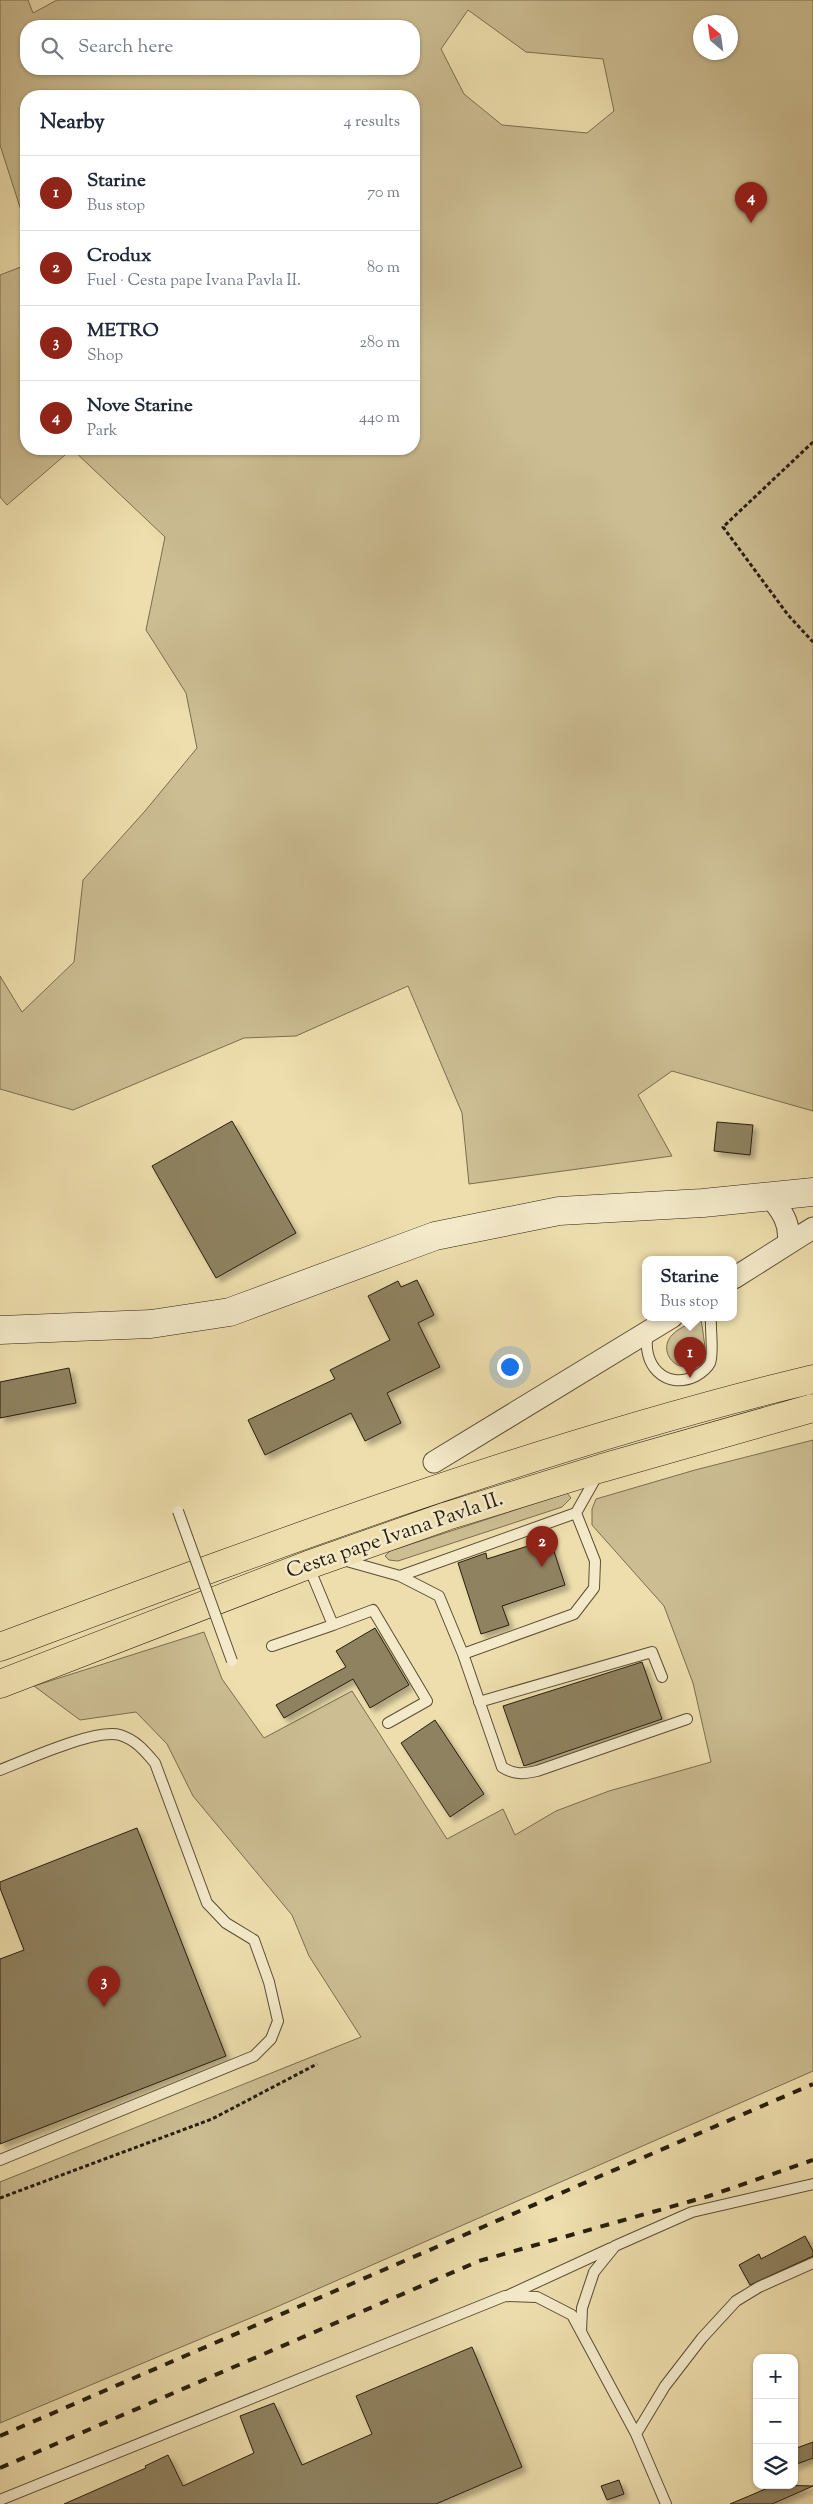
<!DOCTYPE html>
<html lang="en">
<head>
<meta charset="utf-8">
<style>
	body { margin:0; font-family:"Sorts Mill Goudy",serif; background:#f2f2f3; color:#1f2937 }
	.controls { position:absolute; right:15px; bottom:15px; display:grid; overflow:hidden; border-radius:10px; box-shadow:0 1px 4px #0004 }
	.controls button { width:45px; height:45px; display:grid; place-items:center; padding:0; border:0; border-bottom:1px solid #e0e1e3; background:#fff; color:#1f2937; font:25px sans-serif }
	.compass { position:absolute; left:693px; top:15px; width:45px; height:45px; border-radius:50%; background:#fff; box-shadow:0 1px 4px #0004; rotate:331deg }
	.you { position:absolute; left:509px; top:1366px; width:18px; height:18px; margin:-12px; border:4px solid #fff; border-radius:50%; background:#1a73e8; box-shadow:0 0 0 8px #1a73e833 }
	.badge { display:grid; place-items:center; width:32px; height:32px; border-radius:50%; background:#8f2418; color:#fff; font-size:16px; font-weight:700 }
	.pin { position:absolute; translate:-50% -41px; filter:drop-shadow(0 1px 2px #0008) }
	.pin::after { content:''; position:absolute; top:26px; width:18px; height:15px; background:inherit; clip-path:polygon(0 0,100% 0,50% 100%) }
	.popup { position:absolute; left:642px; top:1256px; width:95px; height:65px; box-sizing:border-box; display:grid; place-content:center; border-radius:10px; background:#fff; filter:drop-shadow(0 1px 4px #0005); font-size:16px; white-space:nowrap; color:#747a83 }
	.popup b { font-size:19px; color:#1f2937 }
	.popup::after { content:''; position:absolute; left:50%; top:100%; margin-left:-10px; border:10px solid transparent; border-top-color:#fff }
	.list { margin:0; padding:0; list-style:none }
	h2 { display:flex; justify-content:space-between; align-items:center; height:65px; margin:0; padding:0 20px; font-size:21px }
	h2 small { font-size:16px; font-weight:400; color:#747a83 }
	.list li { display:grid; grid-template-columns:32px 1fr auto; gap:15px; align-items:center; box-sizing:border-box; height:75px; padding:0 20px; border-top:1px solid #e0e1e3 }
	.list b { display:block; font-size:19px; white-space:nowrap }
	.list p { margin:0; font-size:16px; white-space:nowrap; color:#747a83 }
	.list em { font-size:16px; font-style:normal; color:#747a83 }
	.icon { flex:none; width:28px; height:28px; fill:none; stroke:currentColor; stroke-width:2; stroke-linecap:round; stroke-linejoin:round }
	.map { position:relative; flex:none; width:813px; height:2504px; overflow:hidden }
	.search { position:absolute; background:#fff; box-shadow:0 1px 4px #0004; left:20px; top:20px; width:400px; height:55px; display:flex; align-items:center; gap:12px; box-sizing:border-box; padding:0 18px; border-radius:20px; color:#747a83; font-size:19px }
	.panel { position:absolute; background:#fff; box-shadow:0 1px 4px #0004; left:20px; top:90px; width:400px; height:365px; border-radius:20px }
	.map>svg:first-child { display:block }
</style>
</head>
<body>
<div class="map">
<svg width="813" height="2504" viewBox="0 0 813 2504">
	<defs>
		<filter id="shadow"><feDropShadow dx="4.5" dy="4.5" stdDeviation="2.5" flood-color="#0004"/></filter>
	</defs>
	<rect width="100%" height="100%" fill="#eedead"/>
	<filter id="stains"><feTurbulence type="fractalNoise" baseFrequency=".004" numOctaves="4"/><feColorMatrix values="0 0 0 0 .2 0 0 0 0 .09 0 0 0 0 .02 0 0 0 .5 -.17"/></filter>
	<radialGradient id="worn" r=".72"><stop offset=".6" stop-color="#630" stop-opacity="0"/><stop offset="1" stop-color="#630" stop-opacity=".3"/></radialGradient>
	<path fill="#ccbd92" stroke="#7a6e50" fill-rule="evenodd" d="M0 0H28L33 13 57 0H813V1111L672 1071 638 1095 672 1156 469 1184 462 1113 408 986 296 1036 244 1038 73 1110 0 1089V976L22 1012 74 962 83 880 145 811 197 748 186 693 146 630 165 537 72 449H414V96H26V226L0 145ZM468 10 526 52 603 59 614 111 587 133 502 125 464 94 441 49ZM730 22V52H700V22ZM414 26V69H26V26Z
		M26 265V449H72L7 505 0 497V275Z
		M701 1318 705 1347 703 1357 688 1367C670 1368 659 1347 673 1334 680 1327 692 1323 701 1318Z
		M813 1440V2071L272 2309 0 2423V2182L361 2037 309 1956 292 1915 193 1796 167 1744 136 1712 80 1720 34 1686 204 1632 222 1679 264 1738 352 1691 447 1839 503 1809 515 1835 556 1811 609 1791 711 1762 693 1683 664 1606 592 1525V1509L596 1499 695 1470Z
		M567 1493 571 1498 562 1507 398 1561 389 1560 385 1556 390 1551Z"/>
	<path fill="#8f8261" stroke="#281e0f" filter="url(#shadow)" d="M232 1121 296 1233 216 1278 152 1166Z
		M717 1122 753 1125 750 1155 714 1151Z
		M417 1280 434 1315 418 1323 440 1367 387 1393 401 1423 365 1441 351 1413 265 1455 248 1420 335 1379 330 1370 390 1340 368 1296 398 1281 401 1287Z
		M69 1368 76 1403 0 1418V1382Z
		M550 1539 565 1585 502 1606 509 1625 481 1634 458 1563 486 1553 487 1559Z
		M375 1628 409 1685 370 1708 353 1679 284 1718 276 1705 346 1667 336 1651Z
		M642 1662 662 1719 524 1766 503 1706Z
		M435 1720 484 1794 450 1817 401 1743Z
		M137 1828 226 2056 0 2144V1959L24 1950 0 1888V1882Z
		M805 2236 813 2251V2256L750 2285 739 2265 759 2254 761 2259Z
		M472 2347 522 2467 436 2504H64L146 2468 145 2466 168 2455 183 2486 254 2453 240 2416 274 2403 302 2465 372 2434 356 2396Z
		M813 2442V2458L794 2465V2449Z
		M619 2480 624 2494 607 2500 601 2486Z
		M775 2485 813 2486 772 2504H730Z"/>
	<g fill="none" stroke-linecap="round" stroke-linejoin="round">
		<defs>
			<path id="lane" d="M648 1333C641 1364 665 1391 696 1376 701 1373 707 1369 710 1363 714 1354 710 1328 711 1317
				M343 1560 400 1576 576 1513 598 1474
				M400 1576 439 1596 463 1654 574 1614 594 1588 595 1561 576 1513
				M333 1625 373 1610 427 1701 388 1723
				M272 1646 333 1625 308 1565
				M463 1654 502 1767C514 1775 523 1774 537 1771L687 1719
				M479 1702 652 1652 662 1677
				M0 1770C26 1760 96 1728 120 1735 136 1740 145 1751 155 1763L207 1903 226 1923 254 1940 269 1982 278 2021 271 2039 254 2056 0 2160
				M509 2295 611 2248
				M581 2332 582 2308 594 2272 615 2246 692 2212 813 2184
				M636 2434 665 2386 702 2338 736 2301 759 2287 813 2263
				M0 2500 505 2296 537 2297 572 2315 636 2434 666 2504"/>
			<path id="street" d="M770 1197C782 1211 791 1224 788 1243
				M734 1278 813 1228
				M434 1462 672 1317"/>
			<path id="secondary" d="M0 1330 151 1324 230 1312 435 1236 559 1211 703 1203 813 1192"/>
			<path id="highway" d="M0 1647C268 1547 535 1446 813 1379
				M0 1684 308 1565 447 1516 602 1468 813 1408"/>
		</defs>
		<use href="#lane" stroke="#5a4e36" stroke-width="12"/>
		<use href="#street" stroke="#5a4e36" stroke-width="23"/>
		<use href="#secondary" stroke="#281e0f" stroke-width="29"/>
		<use href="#highway" stroke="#281e0f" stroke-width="29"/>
		<path stroke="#281e0f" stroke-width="3" stroke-dasharray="4 2.5" stroke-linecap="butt" d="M813 442 723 527 788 615 813 642
			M0 2198 212 2119 317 2064"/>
		<use href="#lane" stroke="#f4eaca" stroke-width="10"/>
		<use href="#street" stroke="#f4eaca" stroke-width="21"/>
		<use href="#secondary" stroke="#f4eaca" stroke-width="28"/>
		<use href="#highway" stroke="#eedead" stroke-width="28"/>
		<path stroke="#281e0f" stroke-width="4" stroke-dasharray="9 9" stroke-linecap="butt" d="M0 2436 813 2084
			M0 2468 479 2261 709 2196 813 2160"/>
		<defs>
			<path id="lane-bridge" d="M178 1511 232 1661"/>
		</defs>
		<use href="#lane-bridge" stroke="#5a4e36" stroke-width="12" stroke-linecap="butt"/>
		<use href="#lane-bridge" stroke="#f4eaca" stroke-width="10"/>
	</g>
	<g text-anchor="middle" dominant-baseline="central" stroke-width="5" stroke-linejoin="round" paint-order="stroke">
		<g font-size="21" fill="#281e0f" stroke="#f4eaca">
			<text transform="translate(395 1536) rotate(-19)">Cesta pape Ivana Pavla II.</text>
		</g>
	</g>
	<rect width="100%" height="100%" filter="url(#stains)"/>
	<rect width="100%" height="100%" fill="url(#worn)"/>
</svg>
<div class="controls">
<button>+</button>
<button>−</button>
<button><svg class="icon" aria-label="layers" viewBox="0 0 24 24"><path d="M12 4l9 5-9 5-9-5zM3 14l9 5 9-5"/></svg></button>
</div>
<svg class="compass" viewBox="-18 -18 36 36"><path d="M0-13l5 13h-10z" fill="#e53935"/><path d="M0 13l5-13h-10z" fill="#747a83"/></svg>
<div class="you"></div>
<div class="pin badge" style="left:690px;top:1378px">1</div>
<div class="popup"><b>Starine</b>Bus stop</div>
<div class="pin badge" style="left:542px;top:1567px">2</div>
<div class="pin badge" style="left:104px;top:2007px">3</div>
<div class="pin badge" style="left:751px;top:223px">4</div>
<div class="search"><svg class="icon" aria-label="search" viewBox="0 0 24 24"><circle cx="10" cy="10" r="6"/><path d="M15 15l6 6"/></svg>Search here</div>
<section class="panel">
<h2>Nearby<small>4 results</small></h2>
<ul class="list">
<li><span class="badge">1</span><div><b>Starine</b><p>Bus stop</p></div><em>70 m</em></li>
<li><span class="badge">2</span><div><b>Crodux</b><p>Fuel · Cesta pape Ivana Pavla II.</p></div><em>80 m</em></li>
<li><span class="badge">3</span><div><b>METRO</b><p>Shop</p></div><em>280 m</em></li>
<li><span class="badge">4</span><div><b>Nove Starine</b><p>Park</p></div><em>440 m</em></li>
</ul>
</section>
</div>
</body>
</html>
